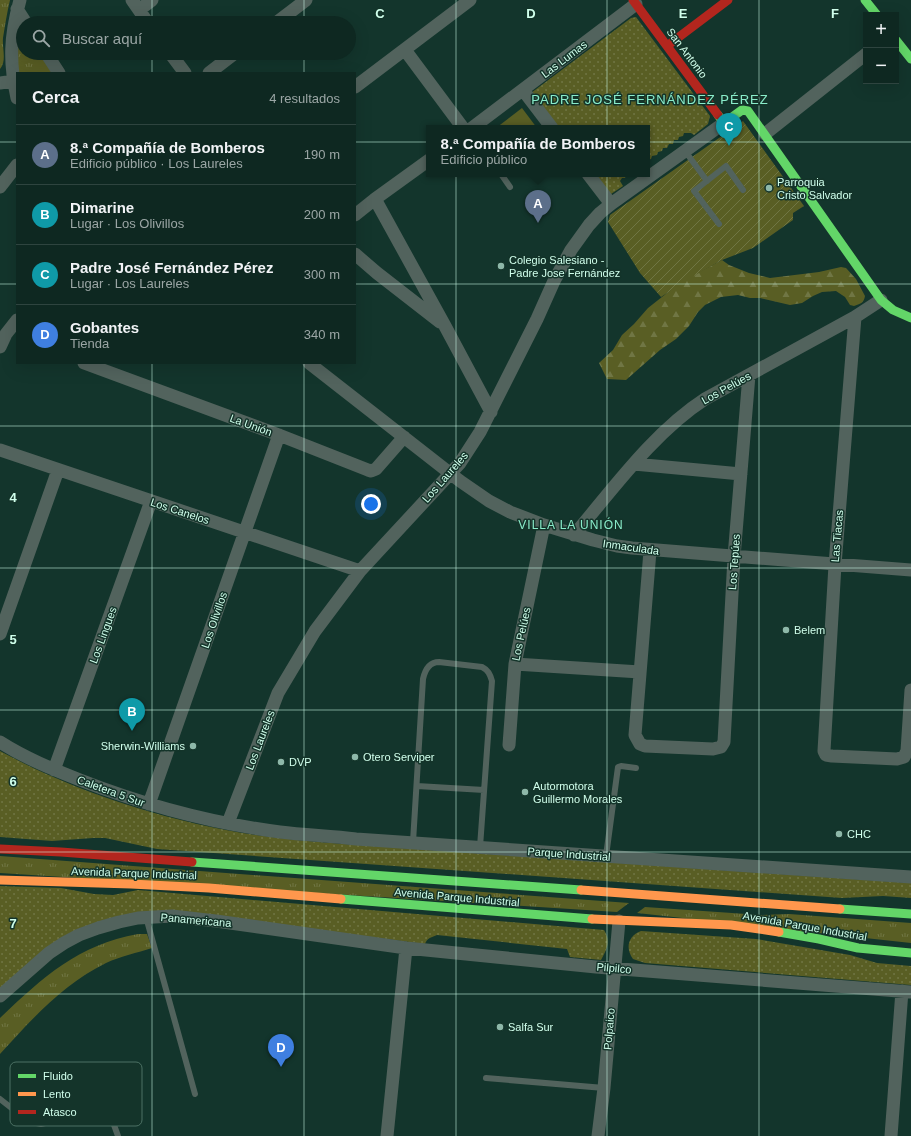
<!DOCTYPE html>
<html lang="es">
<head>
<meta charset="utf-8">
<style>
	body { margin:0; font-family:Helvetica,sans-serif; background:#1c342e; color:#f1f3f6 }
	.controls { position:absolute; right:12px; top:12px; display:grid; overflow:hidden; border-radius:0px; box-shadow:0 4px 16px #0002 }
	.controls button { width:36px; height:36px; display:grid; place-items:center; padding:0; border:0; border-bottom:1px solid #2e443f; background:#0e2821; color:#f1f3f6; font:20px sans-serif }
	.you { position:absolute; left:371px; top:504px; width:14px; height:14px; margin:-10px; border:3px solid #fff; border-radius:50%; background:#1a73e8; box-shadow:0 0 0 6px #1a73e833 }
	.badge { display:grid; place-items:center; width:26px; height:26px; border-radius:50%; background:#2563eb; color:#fff; font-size:13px; font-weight:700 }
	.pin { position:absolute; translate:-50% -33px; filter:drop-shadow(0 1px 2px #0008) }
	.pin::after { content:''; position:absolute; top:21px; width:14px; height:12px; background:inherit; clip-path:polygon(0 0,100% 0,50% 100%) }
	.popup { position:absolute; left:426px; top:125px; width:224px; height:52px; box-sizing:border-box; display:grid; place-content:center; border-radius:0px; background:#0e2821; filter:drop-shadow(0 1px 3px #0005); font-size:13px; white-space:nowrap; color:#9ba6a5 }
	.popup b { font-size:15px; color:#f1f3f6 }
	.popup::after { content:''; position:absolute; left:50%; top:100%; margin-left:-8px; border:8px solid transparent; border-top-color:#0e2821 }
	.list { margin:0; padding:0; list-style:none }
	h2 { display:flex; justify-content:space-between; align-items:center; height:52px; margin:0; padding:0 16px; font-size:17px }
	h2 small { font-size:13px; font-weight:400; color:#9ba6a5 }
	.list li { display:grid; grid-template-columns:26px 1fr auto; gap:12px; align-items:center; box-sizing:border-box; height:60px; padding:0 16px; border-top:1px solid #2e443f }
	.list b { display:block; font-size:15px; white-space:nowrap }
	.list p { margin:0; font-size:13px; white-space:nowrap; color:#9ba6a5 }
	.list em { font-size:13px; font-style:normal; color:#9ba6a5 }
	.icon { flex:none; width:22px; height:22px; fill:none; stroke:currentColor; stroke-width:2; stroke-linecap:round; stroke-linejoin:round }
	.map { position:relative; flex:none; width:911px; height:1136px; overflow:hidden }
	.search { position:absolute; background:#0e2821; box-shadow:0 4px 16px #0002; left:16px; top:16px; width:340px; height:44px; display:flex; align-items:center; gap:10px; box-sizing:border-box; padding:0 14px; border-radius:22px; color:#9ba6a5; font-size:15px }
	.panel { position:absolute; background:#0e2821; box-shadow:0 4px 16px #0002; left:16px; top:72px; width:340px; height:292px; border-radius:0px }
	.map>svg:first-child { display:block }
</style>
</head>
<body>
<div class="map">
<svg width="911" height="1136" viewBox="0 0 911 1136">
	<defs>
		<pattern id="grass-tufts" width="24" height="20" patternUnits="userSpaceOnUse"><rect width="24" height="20" fill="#595e24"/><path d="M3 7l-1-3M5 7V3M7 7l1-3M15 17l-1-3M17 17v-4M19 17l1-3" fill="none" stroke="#707644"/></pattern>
		<pattern id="forest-firs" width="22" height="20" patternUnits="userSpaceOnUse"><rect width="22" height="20" fill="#595e24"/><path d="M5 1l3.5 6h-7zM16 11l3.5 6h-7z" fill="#707644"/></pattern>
		<pattern id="park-dots" width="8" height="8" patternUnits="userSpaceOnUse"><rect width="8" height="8" fill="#595e24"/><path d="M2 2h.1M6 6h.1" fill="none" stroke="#707644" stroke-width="1.8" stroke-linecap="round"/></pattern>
		<pattern id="garden-furrows" width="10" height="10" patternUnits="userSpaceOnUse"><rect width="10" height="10" fill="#595e24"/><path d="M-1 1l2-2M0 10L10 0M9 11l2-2" fill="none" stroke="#707644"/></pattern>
	</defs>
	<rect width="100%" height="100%" fill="#13352c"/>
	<path fill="url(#grass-tufts)" d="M0 0H10C7 13 5 25 3 38 2 48 7 61 0 69Z
		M19 31H23V53H39L52 73H17Z
		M0 856 629 903 617 912 0 873Z
		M645 907 761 915 789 914 911 923V943L637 913Z
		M138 934H147L152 948C137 953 121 956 106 963 63 984 31 1020 0 1054V1018C43 977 78 945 138 934Z"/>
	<path fill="url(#forest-firs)" d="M722 260 729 265 749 273 770 278 819 272 841 267 846 268 856 279 865 296C864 303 860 304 854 306L850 305 845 297 836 291 822 292 813 296 802 303 790 305 760 298H750L738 295 721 297 705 305 698 312 689 326 676 339 660 350 626 380 607 379 599 363 613 350 622 335 634 324 648 308 681 282Z"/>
	<path fill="url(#park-dots)" d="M636 17 710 116 708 124 694 135 691 133H684L683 136 679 137 678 140H674L673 144H669L667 148H663L662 151 658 152 657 155 652 156 651 159 647 160V128H557L531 93 631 18Z
		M591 174H630L626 175 625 178H622L620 181 623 186 608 196Z
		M0 751C77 793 169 822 256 835 285 839 314 842 344 844L911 883V898L883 896 842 898 157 849 105 838H93L52 841 0 837Z
		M0 886 61 888 94 894 113 895 138 890 604 930C611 941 607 949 601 960L570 957 567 949 437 935C432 937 427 938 425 944L315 930 117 917 0 989Z
		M641 931 756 939 850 955 877 963 911 966V985L645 963 633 959C625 948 628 936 641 931Z"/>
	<path fill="url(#garden-furrows)" d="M743 121 804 206 793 213V220L753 248 722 260 690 278 661 297 640 273 608 222 610 215Z"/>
	<path fill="#595e24" d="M522 108 537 128H496Z"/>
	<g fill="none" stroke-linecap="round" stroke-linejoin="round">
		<path stroke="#52635d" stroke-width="6" d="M685 151 707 181
			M501 174 510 187
			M719 224 694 191 726 166 743 190
			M417 786 484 790
			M413 842 423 679C425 670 429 662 439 662L482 667C488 670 490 674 492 681L480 847
			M606 856 618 767 621 766 636 768
			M146 917 195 1094
			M486 1078 604 1088
			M0 1099 28 1121 41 1124 58 1120 98 1103 105 1105 114 1125 118 1136"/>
		<path stroke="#52635d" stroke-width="13" d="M132 0 148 23
			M17 9 26 23
			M139 10 152 0
			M276 23 306 0
			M405 50 463 128
			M46 53 59 73
			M170 53 185 73
			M209 73 235 53
			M0 83 13 81
			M355 87 470 0
			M523 90 552 128
			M17 98C9 62 10 36 20 0
			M472 128 636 4
			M765 134 866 54
			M588 174 611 204
			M0 187 17 165
			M375 199 445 326 491 412
			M355 215 375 199 429 160
			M355 254 377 273 440 322
			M855 317 835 565 824 751 826 755 832 756 897 759 904 757 907 751 911 690
			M0 347 6 334 17 320
			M84 363 279 435 368 470 371 471 376 469 404 437
			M309 363 460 481 489 501 510 512 544 525 593 540 617 546 632 548 911 570
			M0 450 360 571
			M634 464 741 474
			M574 535C613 489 654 432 705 399L855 317 881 300
			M650 551 635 735 640 744 645 746 713 749 721 747 724 742 734 557 749 375
			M0 634 58 470
			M515 664 640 672
			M0 742C25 758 52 769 80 780 144 805 211 823 280 832 305 835 330 836 356 839L911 877
			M509 745 515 664 544 525
			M54 770 151 501
			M149 804 279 435
			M228 823 278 693 315 631 360 571 460 463 480 432 537 319 554 281 571 250 589 225 600 213 611 204 724 123
			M0 996 49 953 64 943 79 935 98 928 119 922 138 918 172 916 216 921 406 948 596 967 911 992
			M387 1136 406 948
			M598 1136 604 1088 619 921
			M891 1136 902 991"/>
		<path stroke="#63d668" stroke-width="9" d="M865 0 877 15
			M896 40 911 59
			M718 115 724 123 742 110 748 111 881 300 893 310 911 318
			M192 862 581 890
			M341 899 592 919
			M840 909 911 914
			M779 932 819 939 858 948 911 953"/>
		<path stroke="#ff974d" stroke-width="9" d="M0 880 131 884 209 888 341 899
			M581 890 840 909
			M592 919 731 925 779 932"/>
		<path stroke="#b3261e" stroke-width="9" d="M633 0 718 115
			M667 46 728 0
			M0 849 61 852 192 862"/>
	</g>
	<path fill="none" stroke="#d0ffec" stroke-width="1" stroke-opacity="0.55" d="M152 0V23M304 0V23M456 0V1136M607 0V1136M759 0V1136M152 53V73M304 53V73M0 142H17M355 142H911M0 284H17M355 284H911M152 363V1136M304 363V1136M0 426H911M0 568H911M0 710H911M0 852H911M0 994H911"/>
	<g fill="#8eb8a9" stroke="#14342a" stroke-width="1.5">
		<circle cx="769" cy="188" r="4"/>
		<circle cx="501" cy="266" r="4"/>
		<circle cx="786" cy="630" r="4"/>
		<circle cx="193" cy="746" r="4"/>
		<circle cx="355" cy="757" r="4"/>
		<circle cx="281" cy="762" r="4"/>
		<circle cx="525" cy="792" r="4"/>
		<circle cx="839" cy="834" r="4"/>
		<circle cx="500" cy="1027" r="4"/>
	</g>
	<g text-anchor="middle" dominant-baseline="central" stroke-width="3" stroke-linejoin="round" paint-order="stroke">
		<g font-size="11" fill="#d0ffec" stroke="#14342a">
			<text transform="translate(687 53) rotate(53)">San Antonio</text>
			<text transform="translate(564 59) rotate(-37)">Las Lumas</text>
			<text transform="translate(726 388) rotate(-29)">Los Pelúes</text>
			<text transform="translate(251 425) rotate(20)">La Unión</text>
			<text transform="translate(445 477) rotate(-49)">Los Laureles</text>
			<text transform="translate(180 511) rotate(18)">Los Canelos</text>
			<text transform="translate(837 536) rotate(-85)">Las Tiacas</text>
			<text transform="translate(631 547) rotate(8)">Inmaculada</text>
			<text transform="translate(734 562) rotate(-86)">Los Tepúes</text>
			<text transform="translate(214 620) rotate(-71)">Los Olivillos</text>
			<text transform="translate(521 634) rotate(-78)">Los Pelúes</text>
			<text transform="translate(103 635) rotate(-70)">Los Lingues</text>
			<text transform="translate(260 740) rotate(-69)">Los Laureles</text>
			<text transform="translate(111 791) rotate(20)">Caletera 5 Sur</text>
			<text transform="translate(569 854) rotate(4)">Parque Industrial</text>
			<text transform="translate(134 873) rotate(2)">Avenida Parque Industrial</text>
			<text transform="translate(457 897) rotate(5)">Avenida Parque Industrial</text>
			<text transform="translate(196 920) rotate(5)">Panamericana</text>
			<text transform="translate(805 926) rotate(10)">Avenida Parque Industrial</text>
			<text transform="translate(614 968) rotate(5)">Pilpilco</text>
			<text transform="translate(609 1029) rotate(-85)">Polpaico</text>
		</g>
		<g font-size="11" fill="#d0ffec" stroke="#14342a" text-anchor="start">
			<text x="777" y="182">Parroquia<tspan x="777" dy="13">Cristo Salvador</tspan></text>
			<text x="509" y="260">Colegio Salesiano -<tspan x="509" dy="13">Padre Jose Fernández</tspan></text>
			<text x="794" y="630">Belem</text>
			<text x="185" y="746" text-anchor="end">Sherwin-Williams</text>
			<text x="363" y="757">Otero Serviper</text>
			<text x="289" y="762">DVP</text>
			<text x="533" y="786">Autormotora<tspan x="533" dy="13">Guillermo Morales</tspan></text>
			<text x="847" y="834">CHC</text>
			<text x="508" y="1027">Salfa Sur</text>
		</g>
		<g font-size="12" letter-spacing="1" fill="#89ecca" stroke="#14342a">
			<text x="571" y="525">VILLA LA UNIÓN</text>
		</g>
		<g font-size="13" letter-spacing="1" fill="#89ecca" stroke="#14342a">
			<text x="650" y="99">PADRE JOSÉ FERNÁNDEZ PÉREZ</text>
		</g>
	</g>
	<rect x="10" y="1062" width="132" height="64" rx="6" fill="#14342a" stroke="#4c7164" stroke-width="1"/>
	<rect x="18" y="1074" width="18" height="4" fill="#63d668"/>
	<rect x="18" y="1092" width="18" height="4" fill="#ff974d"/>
	<rect x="18" y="1110" width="18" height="4" fill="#b3261e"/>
	<g font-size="11" fill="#d0ffec">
		<text x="43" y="1080">Fluido</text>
		<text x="43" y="1098">Lento</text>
		<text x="43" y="1116">Atasco</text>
	</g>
	<g font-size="13" text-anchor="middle" font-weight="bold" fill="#d0ffec" stroke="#14342a" stroke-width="3" stroke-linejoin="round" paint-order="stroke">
		<text x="380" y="18">C</text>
		<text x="531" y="18">D</text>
		<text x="683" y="18">E</text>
		<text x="835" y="18">F</text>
		<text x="13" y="502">4</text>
		<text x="13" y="644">5</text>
		<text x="13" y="786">6</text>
		<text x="13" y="928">7</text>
	</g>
</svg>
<div class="controls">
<button>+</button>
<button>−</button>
</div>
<div class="you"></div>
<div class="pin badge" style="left:538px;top:223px;background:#5c6f8a">A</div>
<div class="popup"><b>8.ª Compañía de Bomberos</b>Edificio público</div>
<div class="pin badge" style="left:132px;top:731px;background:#0f9aa8">B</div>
<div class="pin badge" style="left:729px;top:146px;background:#0f9aa8">C</div>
<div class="pin badge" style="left:281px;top:1067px;background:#3f7fe0">D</div>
<div class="search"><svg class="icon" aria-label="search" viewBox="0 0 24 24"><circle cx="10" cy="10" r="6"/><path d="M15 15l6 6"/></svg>Buscar aquí</div>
<section class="panel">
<h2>Cerca<small>4 resultados</small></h2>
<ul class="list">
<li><span class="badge" style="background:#5c6f8a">A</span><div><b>8.ª Compañía de Bomberos</b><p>Edificio público · Los Laureles</p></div><em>190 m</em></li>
<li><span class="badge" style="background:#0f9aa8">B</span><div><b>Dimarine</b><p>Lugar · Los Olivillos</p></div><em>200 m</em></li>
<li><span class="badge" style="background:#0f9aa8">C</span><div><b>Padre José Fernández Pérez</b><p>Lugar · Los Laureles</p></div><em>300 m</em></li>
<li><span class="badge" style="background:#3f7fe0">D</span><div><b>Gobantes</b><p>Tienda</p></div><em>340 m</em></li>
</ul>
</section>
</div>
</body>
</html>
